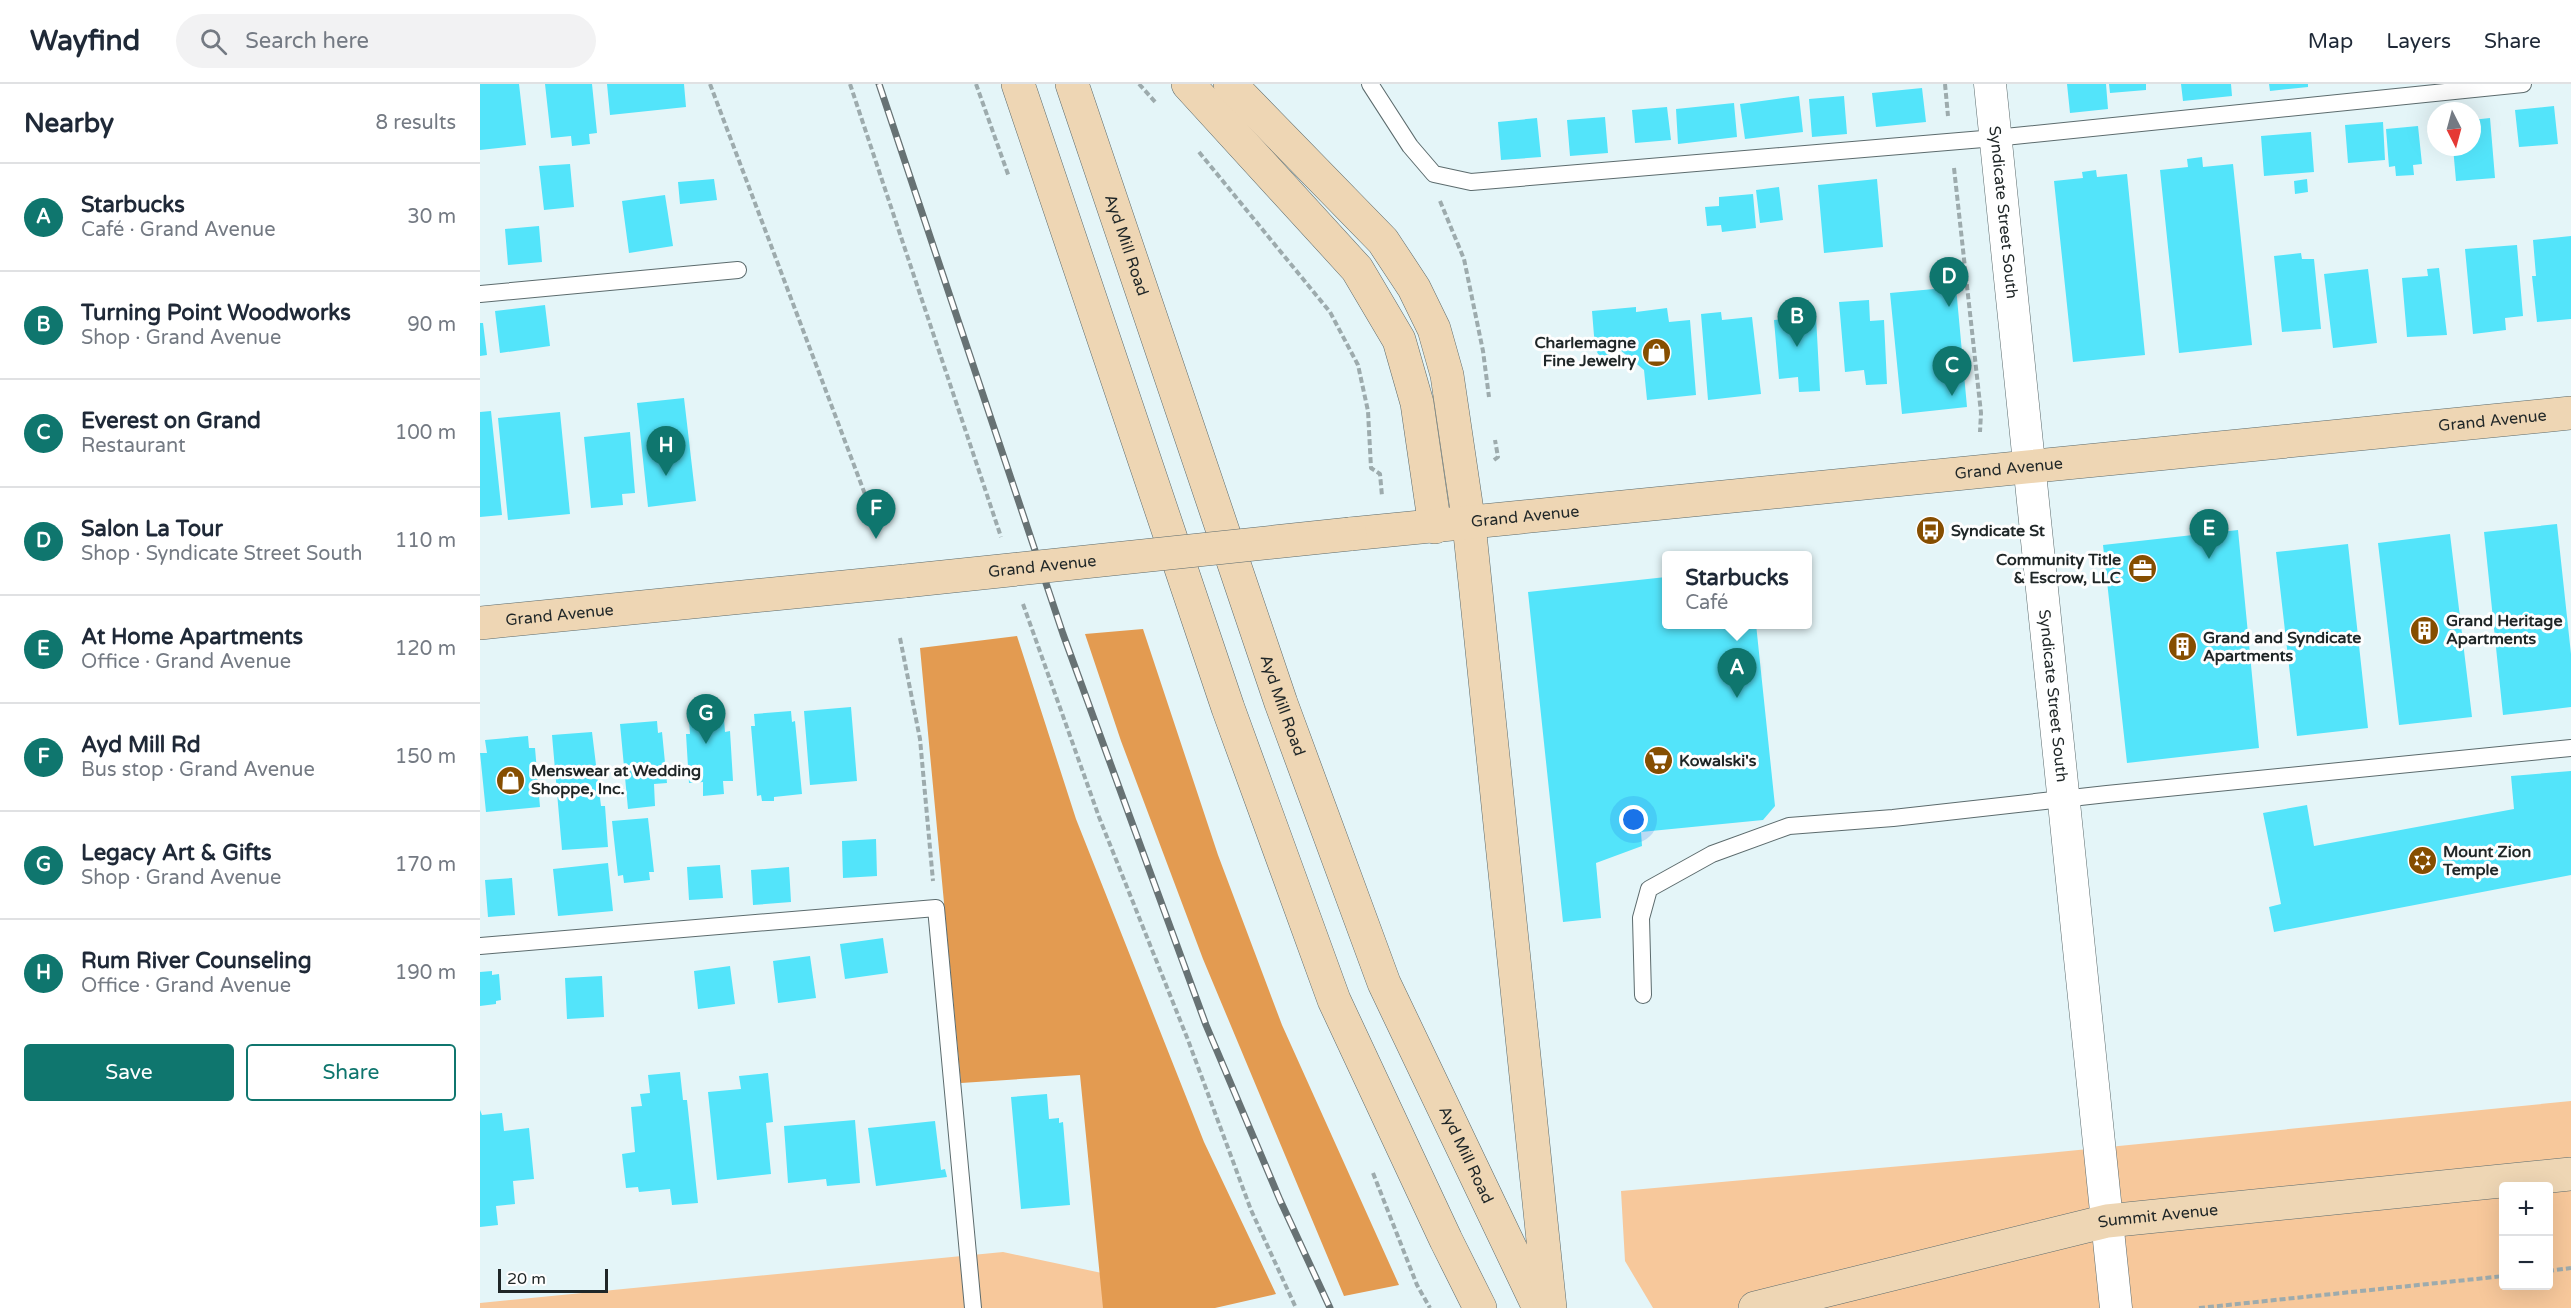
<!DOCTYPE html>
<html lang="en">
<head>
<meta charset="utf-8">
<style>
	body { margin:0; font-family:"Varela Round",sans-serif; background:#f2f2f3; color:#1f2937 }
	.controls { position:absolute; right:18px; bottom:18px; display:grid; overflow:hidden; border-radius:6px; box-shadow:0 6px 24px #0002 }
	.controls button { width:54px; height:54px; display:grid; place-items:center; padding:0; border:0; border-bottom:2px solid #e0e1e3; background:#fff; color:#1f2937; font:30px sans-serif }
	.compass { position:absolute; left:1947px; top:18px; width:54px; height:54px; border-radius:50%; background:#fff; box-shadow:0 6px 24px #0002; rotate:174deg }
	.scale { position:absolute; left:18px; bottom:15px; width:110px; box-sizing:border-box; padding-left:6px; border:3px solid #1f2627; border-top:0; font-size:16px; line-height:21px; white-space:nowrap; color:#1f2627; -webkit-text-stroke:4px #fefefe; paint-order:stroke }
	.you { position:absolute; left:1154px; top:736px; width:21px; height:21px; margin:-15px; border:4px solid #fff; border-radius:50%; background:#1a73e8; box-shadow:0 0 0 9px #1a73e833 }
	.badge { display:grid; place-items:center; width:39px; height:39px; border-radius:50%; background:#0f766e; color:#fff; font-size:20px; font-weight:700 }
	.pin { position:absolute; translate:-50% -50px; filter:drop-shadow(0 2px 3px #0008) }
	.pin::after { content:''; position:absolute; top:32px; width:21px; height:18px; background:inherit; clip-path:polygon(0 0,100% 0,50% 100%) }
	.popup { position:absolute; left:1182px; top:467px; width:150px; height:78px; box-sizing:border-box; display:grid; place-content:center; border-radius:6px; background:#fff; filter:drop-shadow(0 2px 4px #0005); font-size:20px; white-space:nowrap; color:#747a83 }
	.popup b { font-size:22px; color:#1f2937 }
	.popup::after { content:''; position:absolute; left:50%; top:100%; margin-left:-12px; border:12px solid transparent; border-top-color:#fff }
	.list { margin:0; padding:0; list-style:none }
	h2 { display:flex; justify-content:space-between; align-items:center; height:78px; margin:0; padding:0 24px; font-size:26px }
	h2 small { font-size:20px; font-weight:400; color:#747a83 }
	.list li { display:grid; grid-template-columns:39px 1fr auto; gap:18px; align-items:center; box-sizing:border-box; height:108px; padding:0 24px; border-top:2px solid #e0e1e3 }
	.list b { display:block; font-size:22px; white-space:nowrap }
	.list p { margin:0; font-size:20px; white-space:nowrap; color:#747a83 }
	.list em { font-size:20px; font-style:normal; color:#747a83 }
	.actions { display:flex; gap:12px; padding:18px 24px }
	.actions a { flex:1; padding:14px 0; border:2px solid #0f766e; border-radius:6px; text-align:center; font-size:21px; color:#0f766e }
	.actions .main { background:#0f766e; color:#fff }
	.icon { flex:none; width:33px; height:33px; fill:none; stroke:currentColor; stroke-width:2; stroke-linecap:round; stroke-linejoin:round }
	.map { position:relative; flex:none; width:2091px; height:1224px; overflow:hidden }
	header { display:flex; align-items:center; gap:36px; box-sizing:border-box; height:84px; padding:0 30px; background:#fff; border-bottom:2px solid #e0e1e3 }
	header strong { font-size:28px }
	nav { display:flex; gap:33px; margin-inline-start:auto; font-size:21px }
	.search { width:420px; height:54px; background:#f2f2f3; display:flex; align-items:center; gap:15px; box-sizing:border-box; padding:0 21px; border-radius:33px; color:#747a83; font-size:22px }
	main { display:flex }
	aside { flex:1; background:#fff }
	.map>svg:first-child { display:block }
</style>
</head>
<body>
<header>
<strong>Wayfind</strong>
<div class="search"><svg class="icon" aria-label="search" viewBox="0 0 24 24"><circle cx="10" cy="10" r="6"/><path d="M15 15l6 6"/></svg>Search here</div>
<nav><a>Map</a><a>Layers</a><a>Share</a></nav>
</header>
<main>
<aside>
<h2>Nearby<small>8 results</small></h2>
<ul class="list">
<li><span class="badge">A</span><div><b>Starbucks</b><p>Café · Grand Avenue</p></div><em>30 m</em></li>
<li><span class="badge">B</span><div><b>Turning Point Woodworks</b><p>Shop · Grand Avenue</p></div><em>90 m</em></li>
<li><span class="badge">C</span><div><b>Everest on Grand</b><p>Restaurant</p></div><em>100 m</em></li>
<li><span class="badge">D</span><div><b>Salon La Tour</b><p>Shop · Syndicate Street South</p></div><em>110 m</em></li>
<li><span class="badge">E</span><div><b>At Home Apartments</b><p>Office · Grand Avenue</p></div><em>120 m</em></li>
<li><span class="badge">F</span><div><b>Ayd Mill Rd</b><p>Bus stop · Grand Avenue</p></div><em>150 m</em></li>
<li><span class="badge">G</span><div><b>Legacy Art &amp; Gifts</b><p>Shop · Grand Avenue</p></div><em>170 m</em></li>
<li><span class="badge">H</span><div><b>Rum River Counseling</b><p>Office · Grand Avenue</p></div><em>190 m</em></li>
</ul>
<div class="actions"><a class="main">Save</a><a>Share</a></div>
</aside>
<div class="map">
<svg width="2091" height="1224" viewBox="0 0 2091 1224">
	<rect width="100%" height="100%" fill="#e4f5f8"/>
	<path fill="#f7c89b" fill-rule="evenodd" d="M2091 1017V1224H1173L1145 1177 1141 1107 1568 1069ZM2024 1102H2068V1202H2024Z
		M523 1168 730 1212 734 1224H0V1219Z"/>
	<path fill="#e39b51" d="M663 545 738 771 802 941 919 1201 864 1212 723 875 641 657 605 550Z
		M537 552 596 735 724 1058 796 1210 735 1224H623L600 991 481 999 440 564Z"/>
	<path fill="#53e4fa" d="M0 0H39L46 61 0 66Z
		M65 0H112L117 49 109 50 110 60 92 62 91 52 71 54Z
		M127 0H204L206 23 130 31Z
		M1587 0H1626L1628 25 1590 29Z
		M1629 0H1666V6L1630 9Z
		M1701 0H1751L1752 12 1703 17Z
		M1789 0H1828V3L1790 7Z
		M1442 4 1446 38 1396 43 1392 9Z
		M1319 12 1323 48 1265 55 1260 20Z
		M1364 12 1367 50 1332 53 1329 15Z
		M1254 19 1257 53 1198 60 1196 25Z
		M2074 22 2078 60 2039 63 2035 26Z
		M1187 23 1191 56 1155 59 1152 26Z
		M1125 33 1128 69 1090 72 1087 36Z
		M1057 34 1061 73 1021 76 1018 38Z
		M2010 34 2015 94 1976 97 1973 63H1992V36Z
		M1903 38 1905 76 1868 79 1865 41Z
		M1938 42 1942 80 1933 81 1934 91 1916 92 1915 82 1909 83 1906 45Z
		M1831 48 1834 88 1784 92 1781 52Z
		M1722 73 1723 83 1753 80 1772 261 1699 269 1680 86 1708 83 1707 75Z
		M90 80 94 123 64 126 59 82Z
		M1616 86 1617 93 1647 90 1665 271 1593 278 1574 97 1603 94 1602 88Z
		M234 95 237 116 200 120 198 98Z
		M1397 95 1403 163 1344 169 1338 101Z
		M1827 95 1828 108 1815 110 1814 97Z
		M1299 103 1303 136 1280 139 1276 106Z
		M1273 110 1276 144 1242 148 1241 141 1227 142 1225 123 1239 122V113Z
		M185 111 193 162 149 169 142 117Z
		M59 142 62 178 28 181 25 145Z
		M2091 152V235L2057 238 2052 192H2056L2053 156Z
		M2037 161 2043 232 2025 234 2026 246 1993 250 1985 165Z
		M1821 169 1822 175H1834L1841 245 1802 248 1794 172Z
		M1959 184 1967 251 1927 253 1922 194 1948 192 1947 185Z
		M1888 185 1897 259 1853 264 1844 190Z
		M1476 203 1487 323 1422 330 1410 209Z
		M1389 216 1390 237 1404 236 1407 300 1386 301 1384 286 1365 288 1359 218Z
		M65 221 70 262 20 269 15 227Z
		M1156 223V228L1187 224 1189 238 1210 236 1216 311 1167 316 1164 286 1139 265 1130 273 1124 274 1118 270 1115 264 1112 227Z
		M1241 228 1242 236 1272 233 1281 310 1228 316 1221 230Z
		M1336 232 1340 307 1319 308 1318 293 1299 295 1294 236Z
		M0 239H3L7 271 0 272Z
		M204 314 216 417 168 423 157 319Z
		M11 327 22 431 0 433V328Z
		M80 328 90 430 28 436 18 334Z
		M150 348 155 409 142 410 143 421 111 424 104 353Z
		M2077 440 2091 570V623L2023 631 2004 448Z
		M1758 446 1779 664 1647 679 1623 461Z
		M1970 450 1992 633 1919 641 1898 459Z
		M1868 460 1888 644 1817 652 1796 468Z
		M1186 493V540H1276L1295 722 1283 736 1161 748 1162 762 1116 779 1121 834 1083 838 1048 508Z
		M371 623 377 697 330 701 324 627Z
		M311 627 312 638 315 637 322 710 294 713V717H282L281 711 277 712 271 642H275L274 630Z
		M244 635 245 648 250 647 253 697H243L244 710 223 712V698L209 699 206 650H210L209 636Z
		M177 637 178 649 182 648 187 699 174 700 175 722 148 725 140 640Z
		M112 648 121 722H125L128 763 82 766 72 651Z
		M48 652 49 664H55L60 723 6 728 0 669H7L5 656Z
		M2091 687V791L1794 848 1789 823 1801 820 1783 729 1827 721 1834 762 2034 725 2031 692Z
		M168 734 174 788H169L170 796 144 799 143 791 138 792 132 737Z
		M396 755 397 792 363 794 362 757Z
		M128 779 133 827 78 832 73 785Z
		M240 781 243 814 209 816 207 783Z
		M309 783 311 818 273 821 271 786Z
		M32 794 35 831 8 833 5 796Z
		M403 854 408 889 365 895 360 860Z
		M330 872 336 914 298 919 293 877Z
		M250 882 255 920 218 925 214 887Z
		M12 887V891L19 890 21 916 16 917V920L0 922V888Z
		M122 892 124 933 87 935 85 894Z
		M200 988 203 1016H207L218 1119 192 1121 190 1105 159 1108 158 1103 146 1104 142 1070 155 1068 151 1023 162 1022 160 1010 170 1009 168 991Z
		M288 989 293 1038 286 1039 291 1090 237 1096 228 1008 261 1005 259 992Z
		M567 1010 569 1035 579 1034V1039L583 1038 590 1121 541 1125 531 1013Z
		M0 1026 2 1031 22 1029 24 1047 49 1044 54 1095 33 1097 35 1120 16 1122 18 1141 0 1143Z
		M375 1036 380 1099 347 1102 346 1095 308 1099 304 1042Z
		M455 1037 461 1086 465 1085 467 1093 396 1102 388 1044Z"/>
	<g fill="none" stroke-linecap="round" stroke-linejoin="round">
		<defs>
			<path id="lane" d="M890 0 930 62 954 90 991 98 1515 54 2043 0
				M0 210 258 186
				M0 862 456 824 493 1224
				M1163 911 1161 834 1169 805 1232 770 1309 742 1413 734 1627 710 2091 664"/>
			<g id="street">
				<path id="s1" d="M1510 0 1636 1224"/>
			</g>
			<g id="secondary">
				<path d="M538 0 748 624 854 916 966 1156 1000 1224"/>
				<path id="s2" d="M592 0 801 619 904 899 1059 1224"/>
				<path d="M708 0 877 185 919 256 937 319 955 443"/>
				<path d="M750 0 903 157 934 204 954 245 967 291 989 440 1070 1224"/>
				<path id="s3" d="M870 450 2091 329"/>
				<path id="s4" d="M0 539 425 497"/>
				<path id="s5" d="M1275 1224 1627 1137 2091 1090"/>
			</g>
		</defs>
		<use href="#lane" stroke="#5c6b6d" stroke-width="18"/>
		<use href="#street" stroke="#5c6b6d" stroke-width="33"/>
		<use href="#secondary" stroke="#5c6b6d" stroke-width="34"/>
		<path stroke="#9dabad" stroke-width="4" stroke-dasharray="6 3" stroke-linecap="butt" d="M230 0 397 442
			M370 0 521 453
			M496 0 529 93
			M659 0 677 20
			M1465 0 1468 32
			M719 68 850 228 878 281 888 327 891 384 900 390 902 412
			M1474 84 1501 329 1500 348
			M960 117 984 175 1003 267 1009 313
			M1014 376 1018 373 1015 356
			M543 520 619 733 708 956 771 1126 816 1224
			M420 554 440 655 453 797
			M893 1089 937 1201 950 1224
			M2068 1187 2091 1184
			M1719 1224 2024 1192"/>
		<use href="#lane" stroke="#fff" stroke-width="16"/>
		<use href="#street" stroke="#fff" stroke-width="32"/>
		<use href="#secondary" stroke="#eed6b4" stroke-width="33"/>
		<defs>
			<path id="rail" d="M399 0 583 550 726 941 800 1116 850 1224"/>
		</defs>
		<use href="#rail" stroke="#677274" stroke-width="7"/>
		<use href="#rail" stroke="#fefefe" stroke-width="4.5" stroke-dasharray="14" stroke-linecap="butt"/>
		<defs>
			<g id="secondary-bridge">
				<path id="s6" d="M425 497 870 450"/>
			</g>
		</defs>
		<use href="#secondary-bridge" stroke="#5c6b6d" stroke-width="34" stroke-linecap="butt"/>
		<use href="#secondary-bridge" stroke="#eed6b4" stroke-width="33"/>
	</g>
	<defs>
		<symbol id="shop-disc" viewBox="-11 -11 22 22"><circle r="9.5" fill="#864e00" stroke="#fefefe"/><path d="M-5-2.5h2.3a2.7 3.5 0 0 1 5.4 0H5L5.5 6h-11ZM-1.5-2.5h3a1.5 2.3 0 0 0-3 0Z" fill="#fff"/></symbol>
		<symbol id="bus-disc" viewBox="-11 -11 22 22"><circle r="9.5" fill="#864e00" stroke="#fefefe"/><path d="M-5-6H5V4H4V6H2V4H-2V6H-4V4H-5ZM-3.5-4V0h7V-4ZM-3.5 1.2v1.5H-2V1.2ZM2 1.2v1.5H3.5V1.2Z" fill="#fff"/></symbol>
		<symbol id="office-disc" viewBox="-11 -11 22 22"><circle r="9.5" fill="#864e00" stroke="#fefefe"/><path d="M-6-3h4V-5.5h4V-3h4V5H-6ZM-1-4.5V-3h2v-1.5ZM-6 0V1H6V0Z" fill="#fff"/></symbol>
		<symbol id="building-disc" viewBox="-11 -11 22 22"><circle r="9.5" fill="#864e00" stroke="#fefefe"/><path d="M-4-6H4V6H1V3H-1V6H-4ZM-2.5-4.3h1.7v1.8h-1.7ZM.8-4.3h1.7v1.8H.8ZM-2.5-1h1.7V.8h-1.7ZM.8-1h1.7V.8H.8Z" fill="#fff"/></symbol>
		<symbol id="supermarket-disc" viewBox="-11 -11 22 22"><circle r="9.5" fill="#864e00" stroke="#fefefe"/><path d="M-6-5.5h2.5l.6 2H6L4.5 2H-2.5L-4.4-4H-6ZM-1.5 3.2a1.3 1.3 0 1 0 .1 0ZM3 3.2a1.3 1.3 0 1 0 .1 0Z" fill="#fff"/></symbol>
		<symbol id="synagogue-disc" viewBox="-11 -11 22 22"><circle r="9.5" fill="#864e00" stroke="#fefefe"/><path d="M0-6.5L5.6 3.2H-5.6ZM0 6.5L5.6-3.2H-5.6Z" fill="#fff"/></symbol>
	</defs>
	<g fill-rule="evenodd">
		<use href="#shop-disc" x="1160" y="252" width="33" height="33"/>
		<use href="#bus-disc" x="1434" y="430" width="33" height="33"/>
		<use href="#office-disc" x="1646" y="468" width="33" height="33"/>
		<use href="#building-disc" x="1928" y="530" width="33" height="33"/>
		<use href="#building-disc" x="1686" y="546" width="33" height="33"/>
		<use href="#supermarket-disc" x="1162" y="660" width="33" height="33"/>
		<use href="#shop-disc" x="14" y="680" width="33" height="33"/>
		<use href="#synagogue-disc" x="1926" y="760" width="33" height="33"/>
	</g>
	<g text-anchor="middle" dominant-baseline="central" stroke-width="6" stroke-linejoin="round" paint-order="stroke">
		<g font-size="16" fill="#1f2627" stroke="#fefefe">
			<text stroke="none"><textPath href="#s1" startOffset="129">Syndicate Street South</textPath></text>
			<text stroke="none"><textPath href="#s2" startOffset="170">Ayd Mill Road</textPath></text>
			<text stroke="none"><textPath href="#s3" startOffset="1148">Grand Avenue</textPath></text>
			<text stroke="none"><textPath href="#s3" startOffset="662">Grand Avenue</textPath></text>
			<text stroke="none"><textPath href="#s3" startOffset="176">Grand Avenue</textPath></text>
			<text stroke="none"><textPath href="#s6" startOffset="138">Grand Avenue</textPath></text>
			<text stroke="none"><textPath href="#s4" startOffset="80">Grand Avenue</textPath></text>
			<text stroke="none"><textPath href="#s1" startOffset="615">Syndicate Street South</textPath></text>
			<text stroke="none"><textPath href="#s2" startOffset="656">Ayd Mill Road</textPath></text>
			<text stroke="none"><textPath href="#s2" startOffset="1142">Ayd Mill Road</textPath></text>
			<text stroke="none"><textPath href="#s5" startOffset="414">Summit Avenue</textPath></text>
		</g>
		<g font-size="16" font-weight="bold" fill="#1f2627" stroke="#fefefe" text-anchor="start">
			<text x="1156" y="259" text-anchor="end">Charlemagne<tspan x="1156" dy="18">Fine Jewelry</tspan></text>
			<text x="1471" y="447">Syndicate St</text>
			<text x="1641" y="476" text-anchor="end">Community Title<tspan x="1641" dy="18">&amp; Escrow, LLC</tspan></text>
			<text x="1966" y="537">Grand Heritage<tspan x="1966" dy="18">Apartments</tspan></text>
			<text x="1723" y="554">Grand and Syndicate<tspan x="1723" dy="18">Apartments</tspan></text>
			<text x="1199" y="677">Kowalski's</text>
			<text x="51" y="687">Menswear at Wedding<tspan x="51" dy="18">Shoppe, Inc.</tspan></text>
			<text x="1963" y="768">Mount Zion<tspan x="1963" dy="18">Temple</tspan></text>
		</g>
	</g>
</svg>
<div class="controls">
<button>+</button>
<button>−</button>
</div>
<svg class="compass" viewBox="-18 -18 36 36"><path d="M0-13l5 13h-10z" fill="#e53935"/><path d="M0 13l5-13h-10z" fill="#747a83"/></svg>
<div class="scale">20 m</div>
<div class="you"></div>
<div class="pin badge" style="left:1257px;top:614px">A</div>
<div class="popup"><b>Starbucks</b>Café</div>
<div class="pin badge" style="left:1317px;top:263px">B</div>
<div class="pin badge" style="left:1472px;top:312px">C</div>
<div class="pin badge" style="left:1469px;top:223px">D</div>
<div class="pin badge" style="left:1729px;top:475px">E</div>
<div class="pin badge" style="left:396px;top:455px">F</div>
<div class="pin badge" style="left:226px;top:660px">G</div>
<div class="pin badge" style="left:186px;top:392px">H</div>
</div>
</main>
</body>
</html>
